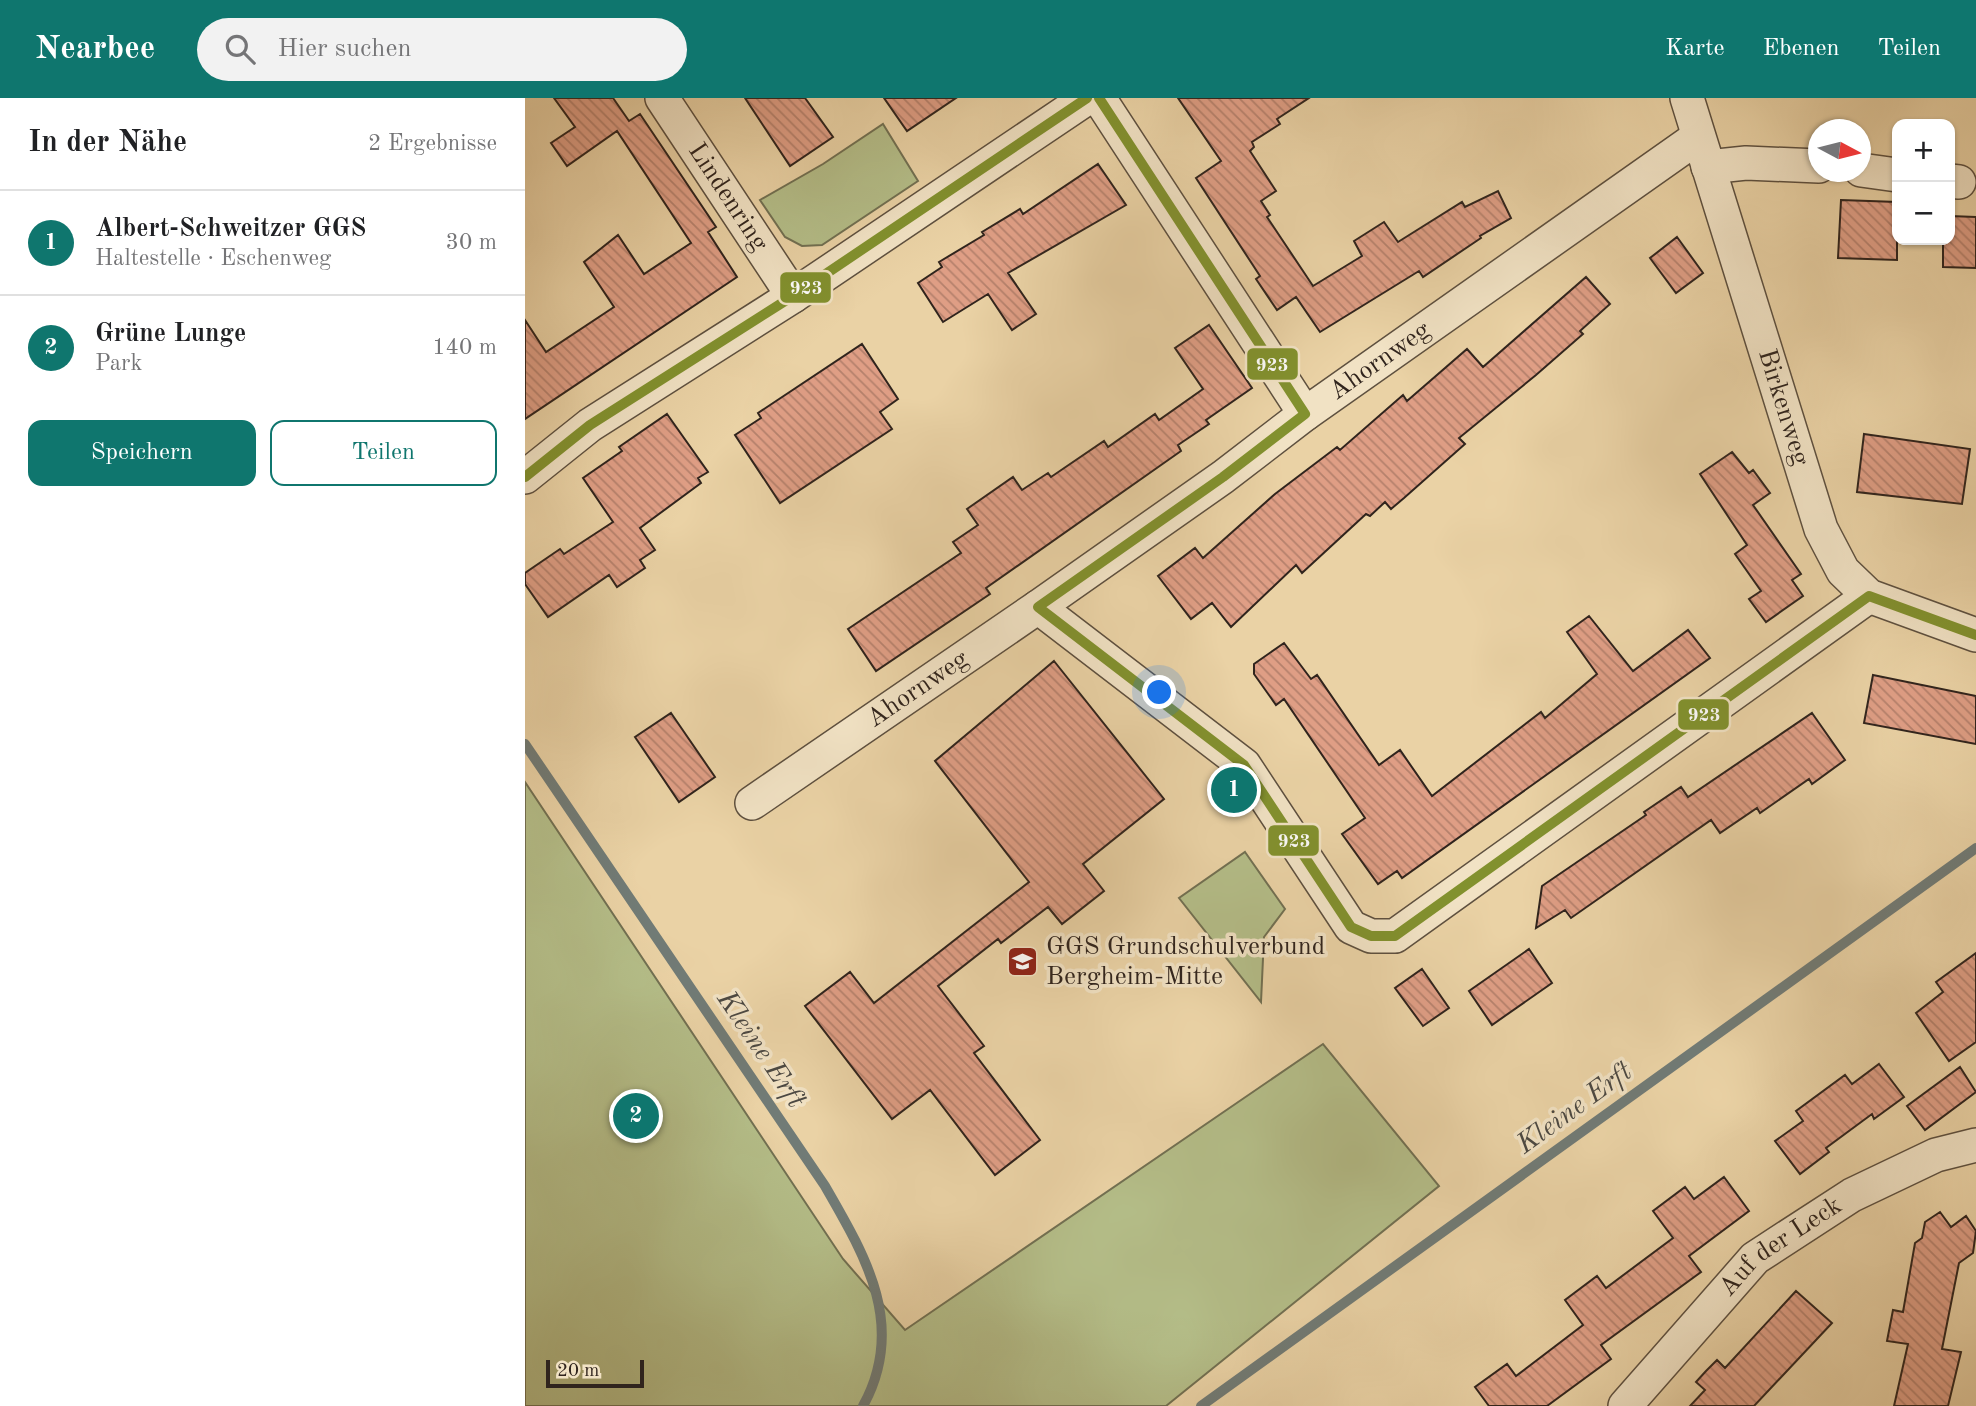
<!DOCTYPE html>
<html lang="de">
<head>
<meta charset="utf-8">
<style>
	body { margin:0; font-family:"Old Standard TT",serif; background:#f2f2f2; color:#202124 }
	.controls { position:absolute; right:21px; top:21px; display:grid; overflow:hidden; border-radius:14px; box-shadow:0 2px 5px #0004 }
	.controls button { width:63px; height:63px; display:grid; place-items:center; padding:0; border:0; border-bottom:2px solid #e0e0e0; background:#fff; color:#202124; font:35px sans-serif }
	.compass { position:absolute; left:1283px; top:21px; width:63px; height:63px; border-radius:50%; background:#fff; box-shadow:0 2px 5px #0004; rotate:97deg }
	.scale { position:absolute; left:21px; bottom:18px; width:98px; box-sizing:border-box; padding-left:7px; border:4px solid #30241d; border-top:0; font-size:19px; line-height:24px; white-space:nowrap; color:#30241d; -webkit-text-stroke:5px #f1e2c4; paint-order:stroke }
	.you { position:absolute; left:635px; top:595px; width:24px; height:24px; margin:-18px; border:5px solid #fff; border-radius:50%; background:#1a73e8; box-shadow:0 0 0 10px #1a73e833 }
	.badge { display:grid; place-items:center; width:46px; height:46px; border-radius:50%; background:#0f766e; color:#fff; font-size:23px; font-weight:700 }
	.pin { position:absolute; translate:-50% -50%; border:4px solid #fff; box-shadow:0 2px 7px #0006 }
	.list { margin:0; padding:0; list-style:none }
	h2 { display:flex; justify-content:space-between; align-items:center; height:91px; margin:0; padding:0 28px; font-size:30px }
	h2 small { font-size:23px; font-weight:400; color:#757577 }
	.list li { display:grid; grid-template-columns:46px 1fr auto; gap:21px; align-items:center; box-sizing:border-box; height:105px; padding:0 28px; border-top:2px solid #e0e0e0 }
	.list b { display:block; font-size:26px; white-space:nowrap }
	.list p { margin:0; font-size:23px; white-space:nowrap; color:#757577 }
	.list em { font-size:23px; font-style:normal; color:#757577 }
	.actions { display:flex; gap:14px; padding:21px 28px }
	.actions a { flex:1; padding:16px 0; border:2px solid #0f766e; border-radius:14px; text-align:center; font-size:24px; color:#0f766e }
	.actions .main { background:#0f766e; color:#fff }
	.icon { flex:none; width:38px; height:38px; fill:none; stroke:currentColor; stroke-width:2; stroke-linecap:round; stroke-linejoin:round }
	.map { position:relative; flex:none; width:1451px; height:1308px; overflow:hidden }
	header { display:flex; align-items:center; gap:42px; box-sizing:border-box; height:98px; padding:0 35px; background:#0f766e; color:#fff }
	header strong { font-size:33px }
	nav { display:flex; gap:38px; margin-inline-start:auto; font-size:24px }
	.search { width:490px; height:63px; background:#f2f2f2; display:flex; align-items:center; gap:18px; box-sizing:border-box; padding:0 24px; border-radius:38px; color:#757577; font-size:26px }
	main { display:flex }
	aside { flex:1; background:#fff }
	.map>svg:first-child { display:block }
</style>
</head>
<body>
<header>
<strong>Nearbee</strong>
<div class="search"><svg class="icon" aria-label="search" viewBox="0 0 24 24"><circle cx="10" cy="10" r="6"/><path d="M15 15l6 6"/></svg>Hier suchen</div>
<nav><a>Karte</a><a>Ebenen</a><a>Teilen</a></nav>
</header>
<main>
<aside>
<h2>In der Nähe<small>2 Ergebnisse</small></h2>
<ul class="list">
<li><span class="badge">1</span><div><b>Albert-Schweitzer GGS</b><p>Haltestelle · Eschenweg</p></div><em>30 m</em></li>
<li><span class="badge">2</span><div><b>Grüne Lunge</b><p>Park</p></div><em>140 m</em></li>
</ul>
<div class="actions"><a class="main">Speichern</a><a>Teilen</a></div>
</aside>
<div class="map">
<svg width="1451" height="1308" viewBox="0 0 1451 1308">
	<defs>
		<pattern id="building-back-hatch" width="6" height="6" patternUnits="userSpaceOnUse" patternTransform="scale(1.75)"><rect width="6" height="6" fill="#df9e85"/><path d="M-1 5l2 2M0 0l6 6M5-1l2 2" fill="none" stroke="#b5816c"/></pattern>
	</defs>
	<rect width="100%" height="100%" fill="#ead2a5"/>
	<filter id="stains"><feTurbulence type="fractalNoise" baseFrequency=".00286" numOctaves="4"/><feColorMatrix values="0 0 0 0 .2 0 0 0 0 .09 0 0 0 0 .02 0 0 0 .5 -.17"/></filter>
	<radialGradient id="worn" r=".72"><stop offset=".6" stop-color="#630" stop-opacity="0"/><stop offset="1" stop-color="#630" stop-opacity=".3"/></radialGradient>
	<path fill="#b4bd88" stroke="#727052" stroke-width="2" d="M358 26 393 83 297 147 277 148 260 139 235 102 298 66Z
		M0 684 318 1161 380 1232 798 946 914 1088 641 1308H0Z
		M720 754 760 811 739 839 736 904 654 800Z"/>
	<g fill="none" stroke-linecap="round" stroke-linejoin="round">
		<path stroke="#717b76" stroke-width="10" d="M0 646 300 1088C341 1159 382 1228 338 1308
			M676 1308 1451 750"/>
	</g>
	<path fill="url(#building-back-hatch)" stroke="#30241d" stroke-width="2" d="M29 0H88L104 23 115 16 191 129 183 134 212 179 0 321V222L21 254 89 209 59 164 93 137 119 176 166 145 92 33 42 68 26 45 50 29Z
		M220 0H280L308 39 265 68Z
		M359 0H431L382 33Z
		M653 0H784L752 21 755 26 727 44 729 49 725 53 751 93 736 103 745 117 742 119 788 188 837 158 829 143 859 124 873 144 937 104 940 109 973 93 986 120 955 138 956 140 898 179 894 173 795 234 771 199 752 212 731 181 735 178 671 80 696 63Z
		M573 66 601 107 483 175 511 216 487 232 463 196 418 224 393 185 417 169 414 164 459 137 457 134 495 111 498 116Z
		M1316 102 1372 104V162L1313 160Z
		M1425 118 1451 119V170L1418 169V142H1425Z
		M1152 139 1178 175 1151 195 1125 160Z
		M1061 179 1085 206 1055 233 1058 236 1011 277 934 340 940 346 879 400 866 411 860 404 845 418 841 416 777 475 771 467 706 529 687 505 666 521 633 478 670 450 678 460 750 396 812 349 815 352 878 297 882 303 942 251 958 269Z
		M684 227 727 290 681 322 684 326 653 347 656 353 461 490 465 496 351 573 323 531 436 455 428 444 453 427 442 411 488 379 497 392 523 375 526 379 579 343 583 349 630 316 634 322 678 291 650 250Z
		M337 246 373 301 355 314 367 331 255 405 210 337 236 320 233 315Z
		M142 316 183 374 173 380 176 385 115 430 130 452 115 462 120 470 92 489 84 477 23 519 0 486V475L35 451 39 456 88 424 58 380 97 353 94 349Z
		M1339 336 1445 351 1437 406 1332 394Z
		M1207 354 1224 375 1228 372 1245 395 1228 407 1276 476 1267 482 1278 498 1241 524 1224 501 1236 493 1210 456 1222 447 1175 376Z
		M1064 518 1108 573 1163 532 1185 560 877 780 872 773 853 786 817 736 840 720 759 601 751 607 729 576V566L759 545 786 581 792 577 854 667 875 652 907 698 1016 614 1020 620 1072 576 1042 534Z
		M529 563 639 701 558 766 579 793 537 826 523 809 476 845 473 841 413 888 459 948 449 955 515 1042 470 1077 405 992 367 1021 280 908 325 874 349 905 504 784 410 663Z
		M1348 577 1451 598V646L1339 625Z
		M146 615 190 679 154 704 110 639Z
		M1287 615 1320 662 1287 686 1284 681 1235 715 1232 710 1195 735 1186 722 1046 820 1040 812 1011 830 1017 788 1121 717 1119 714 1156 689 1163 699Z
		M1004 851 1027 885 967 927 944 893Z
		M1451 855V944L1424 963 1391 915 1418 894 1411 884Z
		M897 871 924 910 898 928 870 890Z
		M1354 966 1379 999 1349 1021 1347 1016 1301 1050 1304 1054 1275 1076 1250 1043 1278 1023 1271 1013 1320 977 1327 986Z
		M1435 969 1451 994 1400 1032 1382 1008Z
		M1199 1079 1224 1113 1164 1158 1176 1174 1076 1247 1086 1261 1022 1308H964L950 1289 982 1266 991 1278 1058 1227 1040 1202 1072 1178 1081 1190 1148 1140 1128 1113 1160 1089 1169 1101Z
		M1415 1114 1426 1129 1441 1118 1451 1133 1448 1155 1434 1165 1417 1251 1436 1254 1423 1308H1369L1383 1246 1362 1243 1368 1212 1378 1214 1390 1145 1397 1140 1400 1124Z
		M1271 1193 1307 1225 1229 1308H1165L1180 1292 1171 1284 1181 1273 1192 1262 1200 1270Z"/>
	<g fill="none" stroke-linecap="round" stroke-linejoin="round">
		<defs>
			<g id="minor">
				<path id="s1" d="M137 0 268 198"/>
				<path d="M574 0 780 316"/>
				<path id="s2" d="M1162 0 1296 431 1318 473 1344 498 1451 537"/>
				<path d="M1183 69 1221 65 1294 68"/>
				<path d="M1336 72 1372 77"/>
				<path d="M1425 83 1434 84"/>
				<path d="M0 379 65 327 268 198 562 0"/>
				<path d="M513 509 719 667 826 829 846 838H870L1344 498"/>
				<path id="s3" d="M227 705 513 509 698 379 780 316 1173 39"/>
				<path id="s4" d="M1100 1308 1230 1160 1327 1097 1411 1057 1451 1047"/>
			</g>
		</defs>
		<use href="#minor" stroke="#5e503f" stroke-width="36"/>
		<use href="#minor" stroke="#f1e2c4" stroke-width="33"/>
		<defs>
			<path id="bus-1" d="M574 0 780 316 698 379 513 509 719 667 826 829 846 838H870L1344 498 1451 537
				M0 379 65 327 268 198 562 0"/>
		</defs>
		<use href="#bus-1" stroke="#f1e2c4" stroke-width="16"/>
		<use href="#bus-1" stroke="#82912e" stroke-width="10"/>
	</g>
	<defs>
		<symbol id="school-square" viewBox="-11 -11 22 22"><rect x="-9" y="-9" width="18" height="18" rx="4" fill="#8f2418" stroke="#f1e2c4"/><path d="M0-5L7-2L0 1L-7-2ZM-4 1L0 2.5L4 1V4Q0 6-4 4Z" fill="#fff"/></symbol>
	</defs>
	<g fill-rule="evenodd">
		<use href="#school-square" x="480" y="846" width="35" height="35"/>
	</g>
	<g text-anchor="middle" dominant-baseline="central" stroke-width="7" stroke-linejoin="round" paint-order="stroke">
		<g font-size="26" fill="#30241d" stroke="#f1e2c4">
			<text stroke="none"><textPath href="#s1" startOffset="119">Lindenring</textPath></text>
			<text stroke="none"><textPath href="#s3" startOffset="768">Ahornweg</textPath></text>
			<text stroke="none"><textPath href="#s2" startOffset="324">Birkenweg</textPath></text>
			<text stroke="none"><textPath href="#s3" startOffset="201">Ahornweg</textPath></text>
			<text stroke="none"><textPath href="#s4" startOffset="224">Auf der Leck</textPath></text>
		</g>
		<g font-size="26" fill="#30241d" stroke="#f1e2c4" text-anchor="start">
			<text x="521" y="849">GGS Grundschulverbund<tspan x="521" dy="30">Bergheim-Mitte</tspan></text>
		</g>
		<g font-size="28" font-style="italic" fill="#4b4842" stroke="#f1e2c4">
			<text transform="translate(235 952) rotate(56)">Kleine Erft</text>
			<text transform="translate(1050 1011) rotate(-36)">Kleine Erft</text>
		</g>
	</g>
	<g stroke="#f1e2c4" stroke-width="2.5">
		<rect x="254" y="173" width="53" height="33" rx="7" fill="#82912e"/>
		<rect x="721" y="249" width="53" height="34" rx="7" fill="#82912e"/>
		<rect x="1152" y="600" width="53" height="33" rx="7" fill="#82912e"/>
		<rect x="742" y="726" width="53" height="33" rx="7" fill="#82912e"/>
	</g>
	<g font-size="19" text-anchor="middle" font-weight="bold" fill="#fff">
		<text x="281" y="196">923</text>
		<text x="747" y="273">923</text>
		<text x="1179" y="623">923</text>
		<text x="769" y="749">923</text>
	</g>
	<rect width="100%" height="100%" filter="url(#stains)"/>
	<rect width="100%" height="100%" fill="url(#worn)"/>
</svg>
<div class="controls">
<button>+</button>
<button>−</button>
</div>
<svg class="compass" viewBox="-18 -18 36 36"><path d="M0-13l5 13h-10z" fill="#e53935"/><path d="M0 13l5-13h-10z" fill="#757577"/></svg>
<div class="scale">20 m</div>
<div class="you"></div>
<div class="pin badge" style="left:709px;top:692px">1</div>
<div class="pin badge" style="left:111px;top:1018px">2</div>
</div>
</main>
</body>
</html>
